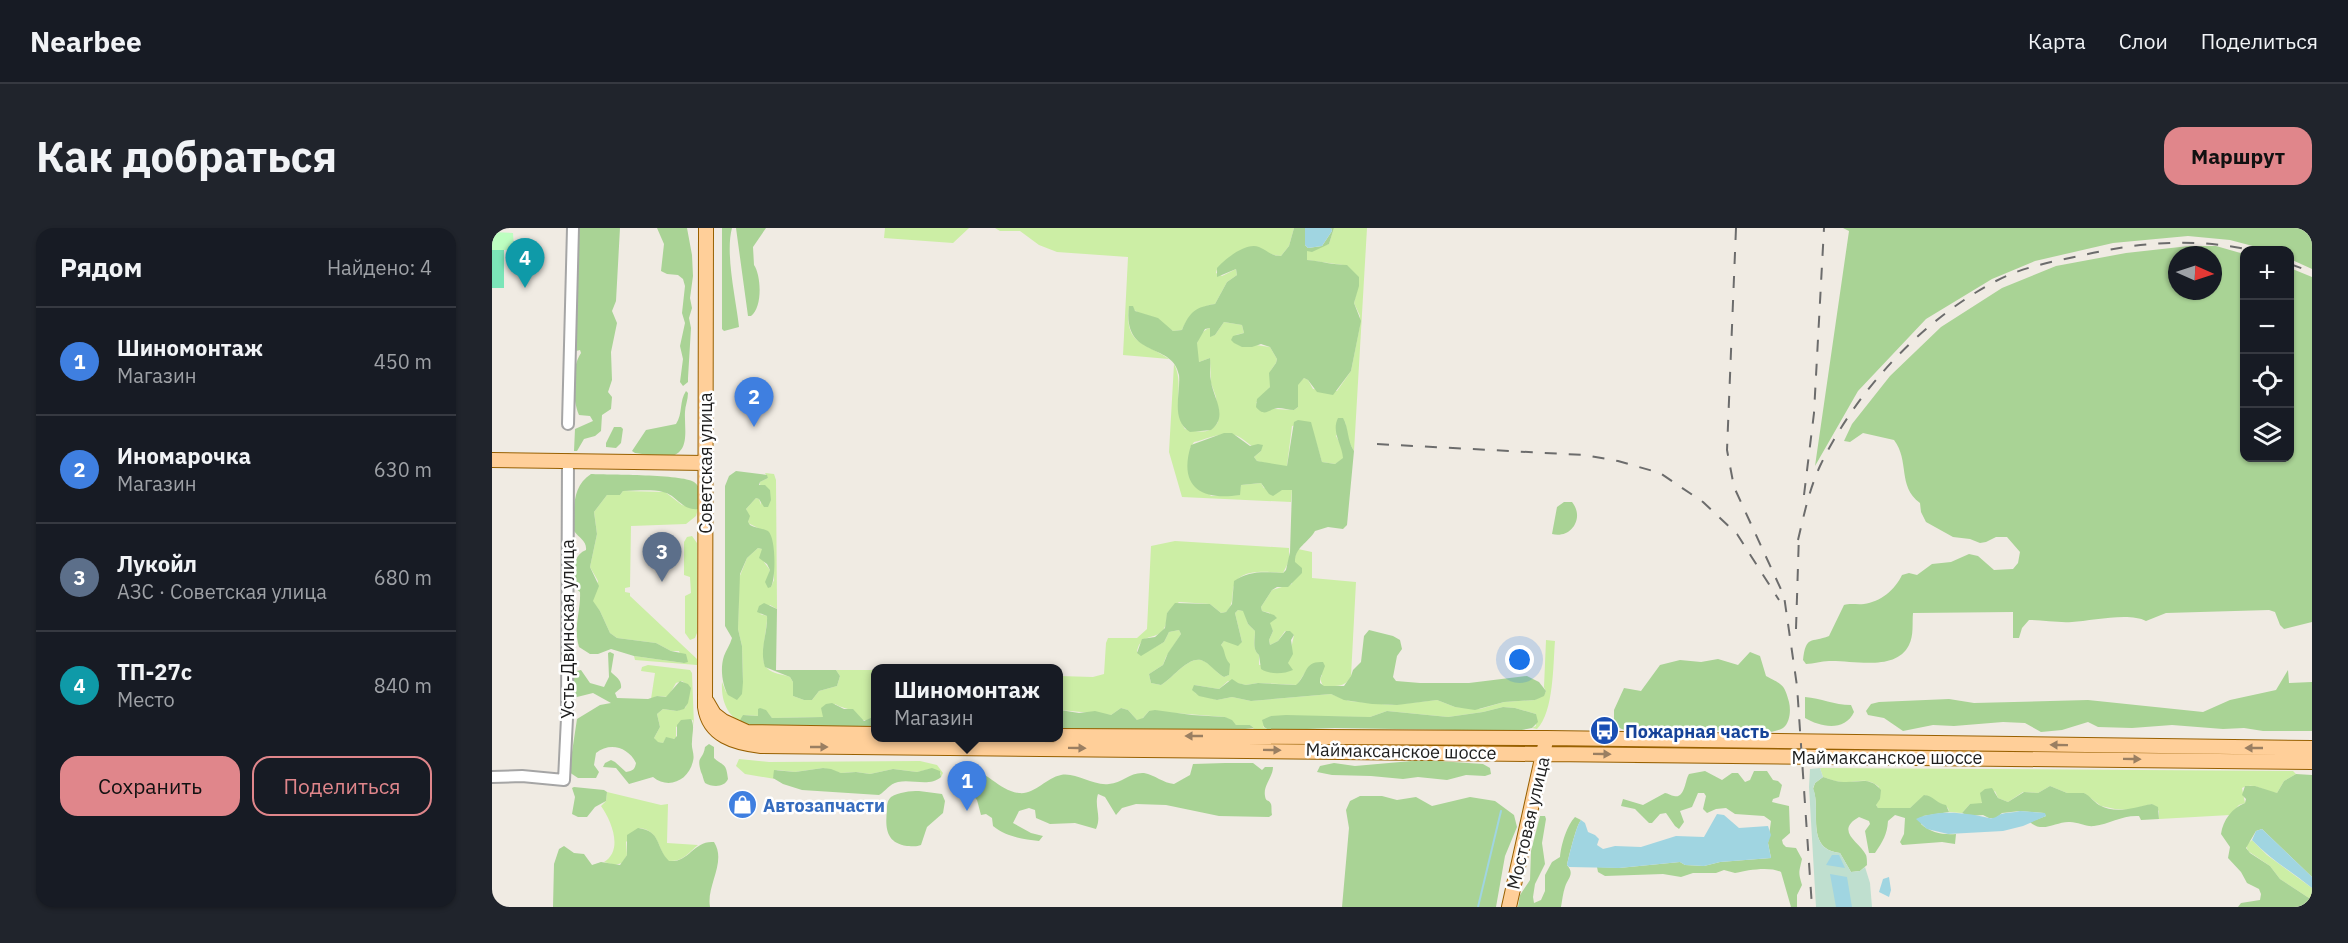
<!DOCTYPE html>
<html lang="ru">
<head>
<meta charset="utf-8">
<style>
	body { margin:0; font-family:"IBM Plex Sans",sans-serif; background:#20242c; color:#f1f3f6 }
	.controls { position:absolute; right:18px; top:18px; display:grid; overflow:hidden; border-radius:12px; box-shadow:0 2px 4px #0004 }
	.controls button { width:54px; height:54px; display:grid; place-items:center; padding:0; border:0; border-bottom:2px solid #363941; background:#171b24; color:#f1f3f6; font:30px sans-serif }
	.compass { position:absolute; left:1676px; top:18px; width:54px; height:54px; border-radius:50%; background:#171b24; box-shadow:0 2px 4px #0004; rotate:93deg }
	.you { position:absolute; left:1028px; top:432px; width:21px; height:21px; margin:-15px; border:4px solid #fff; border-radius:50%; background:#1a73e8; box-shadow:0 0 0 9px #1a73e833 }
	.badge { display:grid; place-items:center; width:39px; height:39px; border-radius:50%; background:#e0868b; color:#fff; font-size:20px; font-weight:700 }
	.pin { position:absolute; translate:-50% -50px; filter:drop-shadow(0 2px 3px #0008) }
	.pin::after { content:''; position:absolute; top:32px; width:21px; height:18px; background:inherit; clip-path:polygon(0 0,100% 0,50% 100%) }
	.popup { position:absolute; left:379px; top:436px; width:192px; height:78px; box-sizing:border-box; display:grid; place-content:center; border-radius:12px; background:#171b24; filter:drop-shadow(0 2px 4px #0005); font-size:20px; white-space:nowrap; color:#9ea1a6 }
	.popup b { font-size:22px; color:#f1f3f6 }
	.popup::after { content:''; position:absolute; left:50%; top:100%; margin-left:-12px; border:12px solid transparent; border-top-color:#171b24 }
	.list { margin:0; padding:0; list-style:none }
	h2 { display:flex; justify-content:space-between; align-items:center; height:78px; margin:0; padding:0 24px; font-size:26px }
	h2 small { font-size:20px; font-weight:400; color:#9ea1a6 }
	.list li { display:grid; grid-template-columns:39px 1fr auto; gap:18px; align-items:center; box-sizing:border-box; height:108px; padding:0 24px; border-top:2px solid #363941 }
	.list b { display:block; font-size:22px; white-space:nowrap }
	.list p { margin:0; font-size:20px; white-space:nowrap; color:#9ea1a6 }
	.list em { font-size:20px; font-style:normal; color:#9ea1a6 }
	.actions { display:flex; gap:12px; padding:18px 24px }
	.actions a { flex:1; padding:14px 0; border:2px solid #e0868b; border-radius:18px; text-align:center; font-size:21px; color:#e0868b }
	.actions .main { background:#e0868b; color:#111 }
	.icon { flex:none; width:33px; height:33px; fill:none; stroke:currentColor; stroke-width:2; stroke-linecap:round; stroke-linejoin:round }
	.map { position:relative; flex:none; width:1820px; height:679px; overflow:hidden; border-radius:18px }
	header { display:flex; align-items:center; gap:36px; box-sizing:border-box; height:84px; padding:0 30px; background:#171b24; border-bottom:2px solid #363941 }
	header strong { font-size:28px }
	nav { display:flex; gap:33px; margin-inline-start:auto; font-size:21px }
	.intro { display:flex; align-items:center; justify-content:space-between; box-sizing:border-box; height:144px; padding:0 36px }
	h1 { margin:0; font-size:42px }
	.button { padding:15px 27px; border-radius:18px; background:#e0868b; color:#111; font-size:21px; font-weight:700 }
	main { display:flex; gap:36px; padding:0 36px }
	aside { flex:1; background:#171b24; border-radius:18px; box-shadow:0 2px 4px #0004 }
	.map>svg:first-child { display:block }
</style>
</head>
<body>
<header>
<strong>Nearbee</strong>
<nav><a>Карта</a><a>Слои</a><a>Поделиться</a></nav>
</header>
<div class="intro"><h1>Как добраться</h1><a class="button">Маршрут</a></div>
<main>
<aside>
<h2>Рядом<small>Найдено: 4</small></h2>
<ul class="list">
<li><span class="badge" style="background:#3f7fe0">1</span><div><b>Шиномонтаж</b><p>Магазин</p></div><em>450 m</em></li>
<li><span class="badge" style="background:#3f7fe0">2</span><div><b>Иномарочка</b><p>Магазин</p></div><em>630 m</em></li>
<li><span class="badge" style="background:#5c6f8a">3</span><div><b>Лукойл</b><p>АЗС · Советская улица</p></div><em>680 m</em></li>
<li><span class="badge" style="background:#0f9aa8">4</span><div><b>ТП-27c</b><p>Место</p></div><em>840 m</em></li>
</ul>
<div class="actions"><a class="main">Сохранить</a><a>Поделиться</a></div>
</aside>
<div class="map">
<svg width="1820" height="679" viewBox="0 0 1820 679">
	<rect width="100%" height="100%" fill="#f0ebe3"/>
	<path fill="#cceea5" d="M393 0H477L461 15 392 10Z
		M503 0H802L797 18 789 28C783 28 780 26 775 25 761 23 727 29 724 45L730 48 744 41 745 47 735 54 723 76C706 79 697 86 690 102L681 103 661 89 647 85 637 79C632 117 653 114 677 131L631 127 636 29 565 24 547 17 528 3H508Z
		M842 0H875L862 223 857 214 853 194 844 208 851 221V231L843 236 830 234 818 194 800 198 795 238 791 239 765 233 762 229 769 223C760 219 756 215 749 210 736 200 716 211 702 214L698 220 697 244 719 268 747 267 749 257 769 255 772 260 790 262 800 261 799 274 690 269 677 224 682 136C693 157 679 179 693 201 706 204 718 207 726 194L724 169 719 155 718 130 707 134C702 122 704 104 718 100V108L723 107 732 94 750 97 752 105 744 107 764 117 778 119 785 131 784 135 779 142 778 159 764 175 783 181 802 182 806 179V156L812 150 816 152 821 161 845 163 859 143 868 97V88L862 75 867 53 851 37 815 32V23L837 16Z
		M273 245 282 246 284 252 285 381 278 377 268 386 275 388C276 400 266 432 275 440 280 446 291 446 298 449L301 454V468L312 472H320L327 463 345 458 348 448 344 442H383V488L375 492H369C364 480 353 482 343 476L332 489 280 490 276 485 267 488 251 487 250 494C234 488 229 470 230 454L234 464 251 454 250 418 246 401 247 350 255 330 266 320 270 321 272 334 278 342 275 352 279 359 282 352 280 312 270 302 256 295 257 288 254 281 264 270 267 271 269 277 268 254 276 250Z
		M131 263 173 264 190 277 206 281 204 288 194 296 139 298 138 359 133 360V364L138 365V368L205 431V437L143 432 142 428 192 435 187 423H179L164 415 125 410 118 405 108 383 100 373 106 353 98 339 105 306 102 284 115 267H128Z
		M200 308 205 315V405L203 410 198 412 193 405V368L199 365 198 349 192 347V314L195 309Z
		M683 313 797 320V333L791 345C775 344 744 339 741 362 740 371 741 377 734 384L729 385 718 376 687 374 675 385C675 420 650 398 645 424L649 427 672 414 677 404 687 402 689 406 674 429 671 437 657 446 659 455 669 457C680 451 695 429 709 432 718 434 724 445 732 449L737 447 729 417 732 413 750 414 743 385 746 382 752 383 756 396 763 403C763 411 760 421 767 427V437L796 435 802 407 793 403 786 413 778 417 777 412 781 403 777 395 778 385 770 383 769 379 780 362 800 356 803 329 806 321 820 324V350L864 354 859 448C853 460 844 458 831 458L828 451 830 447 814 443 805 457 766 455 754 457 736 453 727 461 702 457 703 465 725 472 740 469 759 473 839 466 857 473 900 477 945 472 963 479 988 481 1012 474 1043 472 1054 464 1052 459 1054 412 1063 413C1061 436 1062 484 1045 501L1040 500 1044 498V486L1023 480 1011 479 991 484 956 489 895 483 878 489 779 488 771 499 775 501 759 502 762 500 758 497H744L733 489 657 483 649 492H645L636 482 629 480 619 487 569 482 567 484V448L601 449 612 446 614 415 616 410H645L655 401 659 318Z
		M156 437 198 442 200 445 202 498 201 492 184 499V510L178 512 174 510 171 515 164 514 162 510 168 499 165 486 171 481 185 483 194 479 197 458 190 453 184 455 176 469 165 468 159 471 163 445 149 443 150 439Z
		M269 510 448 511V514L270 513Z
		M1067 516 1301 519V525L1067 522Z
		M1383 520 1820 524V529L1384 524Z
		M247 531 277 534 428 533 445 537 451 545 449 549V545L438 541 425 544 401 541 378 546 364 544 349 545 331 540 303 544 285 542 281 549 283 551 253 546 244 538Z
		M1328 540 1801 543 1804 546 1792 553 1785 565C1772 564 1762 553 1750 560L1753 575 1747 577 1738 587 1667 591V583L1660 576 1637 582 1623 581 1609 578 1592 565H1575L1558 558 1546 565 1531 564 1516 574 1506 570 1503 563 1487 577 1478 576 1470 585 1457 584 1456 580 1433 567 1418 580H1386L1384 577 1387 559C1374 548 1365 555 1350 554 1344 554 1338 551 1331 549Z
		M115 564 169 577 176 576 175 615 206 617C196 625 191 634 176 633 165 621 168 603 148 600L134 614 135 627 130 635 123 637 112 634C132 622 119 592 109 578L114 573Z
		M1760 612 1775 627 1820 660V672L1788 651 1778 638 1756 623 1754 617Z"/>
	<path fill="#a9d395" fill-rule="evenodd" d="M86 0H128L124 73 120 83 125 95 119 124 120 152 116 164 120 169 119 181 110 187 109 203 103 208 92 211 85 223H82L83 201 101 193 98 188 87 187C80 171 79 139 89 125L88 122 84 123Z
		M165 0H195L200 27 201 48 198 70 200 80 197 90 199 100 196 150V154L191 158 188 154 191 131 188 118 193 95 190 85 193 58 191 51 186 47 175 46 169 43 172 16Z
		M230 0H240C233 26 244 71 247 99L232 103 230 101Z
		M244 0H274L261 19 262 37C269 47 271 79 259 88H256Z
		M802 0H813V17L816 20 830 18 840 3 839 0H842L837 16 820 24 815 23V32C829 33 841 37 855 37L867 49V58L862 75 869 93 859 143 841 167 825 164 816 152 812 150 806 157V179L802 182C797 182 791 180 786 180 776 181 773 190 764 179L765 171 778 159 777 145 784 135 785 131 778 119 769 116 760 119H750L742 115 739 112 741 108 752 105 750 97 732 94 723 107 718 109V100L713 101 705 115 707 134 718 130C719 137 717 145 719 153 721 170 737 188 719 202L698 204C678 192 689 165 687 147 681 113 630 132 637 78H641L643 83 666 90 681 103 690 102C698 83 704 79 723 76L735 54 745 47 744 41 725 49V40C733 31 754 14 767 19 775 22 778 28 789 28L797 18Z
		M1351 0H1820V41L1798 31V22H1776L1738 12 1696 8 1621 15 1543 33 1500 51 1434 91 1366 163 1323 238 1357 3Z
		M1697 18H1724L1752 26V230H1798V40L1820 49V394L1792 401 1788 397 1783 384 1777 382 1674 385 1654 393C1637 384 1599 393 1580 394 1566 395 1551 392 1537 392L1530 400 1527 410H1521V384L1421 385C1420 396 1422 407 1417 417 1404 444 1360 432 1337 433 1329 433 1322 436 1314 436L1311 432C1314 407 1319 415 1337 408L1352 377C1359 375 1365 377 1372 376 1388 374 1403 362 1410 347L1417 345 1425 347 1440 336 1459 334 1477 326 1486 328 1502 342 1521 341 1526 335 1528 324 1515 309H1504L1494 314 1488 315 1478 311 1461 309 1434 294 1429 284 1428 275C1405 258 1418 233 1402 212L1371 205 1358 214 1352 213 1360 196 1398 148 1449 99 1510 60 1564 38 1634 25ZM1685 27H1721V63H1685Z
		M194 163 196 165C196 172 193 178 193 184 192 202 200 228 172 229 162 229 153 226 143 225L140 223 154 202 184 196C191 186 187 173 194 163Z
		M846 190H851C857 200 855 213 862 223L855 297 851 301 836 299 823 303C816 315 803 319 803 334L810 340V345L796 359H785L780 362 769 379 770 383 782 387 785 390 778 395 781 403 777 412 778 417 786 413 794 403H798L802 407 799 412 801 426 796 435 801 442C792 446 778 447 769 441L767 427C760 421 763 412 763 403L756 396 751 383 746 382 743 385 750 414 746 418 732 413 729 417C734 423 731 428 738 436L737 447 732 449C724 445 718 435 709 432 695 429 680 451 669 457L659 455 657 446 671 437 676 425 689 406 687 402 677 404 672 414 649 428 645 425 650 411 663 409 673 400 675 385 683 375 718 376 729 385 734 384 740 376 742 353C757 342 774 344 791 345L794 342 798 324 800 262H790L781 268 777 266 769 255 749 257 748 267C709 273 686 259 699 217L732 205H740L758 218 766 216 771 217 769 223 762 229 765 233 795 238 802 194 806 192 819 194 830 234 843 236 851 230C850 216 839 204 846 190Z
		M122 199H129L131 201 129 215 124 220 114 219V215Z
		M244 243 275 247 276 250 268 254 267 257H273L278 262 279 272 276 279H272L267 271 264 270 254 281 258 288 256 294 258 297C263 300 270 300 276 303 284 309 284 350 279 359L276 360 273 354 278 342 275 336 267 330 270 321 266 320 255 330 248 346 246 401 250 418 251 454 250 466 245 472 236 467C230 456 228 440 232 428 234 422 238 417 240 410L233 398V258L237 248Z
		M99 246C119 247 189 246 202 254 209 259 210 268 210 275L206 281C190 283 185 267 171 264 159 261 144 263 131 263L128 267H115L102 284 105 306 98 339 107 358 101 373 108 383 118 405 125 410 164 415 179 423 194 426 196 434 192 435 142 428 119 421 106 426H98L87 419C81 399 89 383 88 364L82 359C82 345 79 328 94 322 95 313 87 310 82 303 82 282 79 259 99 246Z
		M1072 274H1080C1093 290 1079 311 1060 306L1065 279Z
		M272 375 285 381 284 442H344L348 448 345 458 327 463 320 472H312L301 468V454L298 449 273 439C267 422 276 404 275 388L265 384 267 378Z
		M877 402 901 408 908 412 910 421 905 428 901 449 904 453 928 455H977L1035 448 1047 454 1054 463 1052 468 1043 472 1012 474 983 482 963 479 945 472 905 477 880 476 852 472 839 466 759 473 740 469 725 472 707 468 700 462 702 457 727 461 740 451 746 455 754 457 766 455 804 457C816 447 811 433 831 434L833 438 828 451V455L832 458H852L859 448 861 442 869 434 872 408Z
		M118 424 122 426 119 444C124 449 130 452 129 460L123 465 125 470 156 471 165 468 174 469 188 453 196 456 199 460 196 475 192 481 185 483 171 481 165 486 168 499 162 510 166 514 171 515 174 509 182 511 185 508V497L189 492 199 491C203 498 200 505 200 514 199 521 203 526 201 533 197 552 177 562 161 549L137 556 124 540 111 539 113 535 119 532 123 534 134 544C141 543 143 541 144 535 136 519 118 514 104 525L102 537 107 544 104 550H86L77 544 85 491 108 477 119 475 101 465 81 470 82 450 85 443 89 442 98 455 112 459 117 449 116 425Z
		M1258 424 1268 428 1274 448C1291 457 1292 456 1297 474 1299 482 1298 495 1291 500 1272 512 1204 498 1180 499 1162 499 1135 511 1122 495V482L1132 460 1149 463 1168 437 1188 432 1209 434 1226 431 1246 437Z
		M1796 442 1797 455 1820 454V503H1771L1752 500 1731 501 1680 497 1640 500 1606 499 1596 494 1570 502 1549 504 1533 495 1511 494 1462 498 1441 497 1411 503 1392 490 1376 487 1374 483 1379 476 1387 474 1457 471 1482 475 1596 472 1711 484 1738 472 1784 462Z
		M1313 469C1329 470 1342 477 1359 477L1362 484C1353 504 1328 499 1313 490Z
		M340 475 352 481H361L372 493 383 488V499H271L253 496 248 492 251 487 266 488V481L268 480 274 482 280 490 331 489 329 480 334 476Z
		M1011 479 1023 480 1044 486 1046 494 1040 500 1024 503 843 500 788 502 775 501 772 499 770 492 779 488 794 487 878 489 895 483 956 489 991 484Z
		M629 480 636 482 645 492 651 490 657 483 663 482 700 487 733 489 740 492 744 497H758L762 500 736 503 567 502 566 484 568 482 587 485 603 483 619 487Z
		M217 516 222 519V530C232 539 234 534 236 551 232 560 220 559 213 555 211 551 211 548 209 544 204 527 211 533 213 519Z
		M931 532 991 536 998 540 999 546 993 548 974 547 955 552 926 549 911 551 879 548 840 547 825 544 828 538 842 535 863 538Z
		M733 535H761L770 542 773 539H781C781 549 771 557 773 568 774 575 776 570 779 576 780 579 779 583 780 587L777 589 727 588 674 577 644 576 630 580 624 587 613 569 606 566C602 579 610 588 604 601L583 595 558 596 544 590 543 582 537 580 527 583 521 595 539 605 551 608 547 613C530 611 515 609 501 598L500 590 494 586 489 587 485 572 467 552V547L474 541C494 541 507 563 527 565 542 567 554 550 569 547 584 544 600 558 617 556 630 555 638 544 652 545 663 547 671 555 682 556L698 547 701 536Z
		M331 540 339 541 349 545 364 544 378 546 401 541 425 544 440 540 448 543 449 549C438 559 420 551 406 554 397 556 394 563 387 567L310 562 291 556 281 550 282 542 303 544Z
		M1213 543 1230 552 1240 545H1246L1253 554 1258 552 1262 543H1275L1281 552 1286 553 1290 557 1287 569 1281 571 1280 574 1297 578 1298 605 1290 612 1291 616 1294 619 1304 620 1310 631C1307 645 1306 643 1310 657L1305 667V679H1299L1289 644C1278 638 1255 642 1243 645L1232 642 1224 645H1201L1189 649 1171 646 1113 648 1106 644 1105 639 1127 640 1188 634 1193 637 1212 638 1228 634 1279 630 1276 615 1279 593 1272 588 1243 586 1234 580 1224 581 1215 585 1211 581 1214 568 1212 565H1206L1200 579 1188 583 1192 594 1187 601 1183 598 1174 585 1168 586 1160 595H1157L1143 581 1129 578 1131 571 1151 577 1173 565C1176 565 1179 568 1182 568 1193 571 1193 552 1197 546Z
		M1804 546 1820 547V649L1770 601 1764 603 1754 620 1758 625 1778 638 1788 651 1820 672V679H1746L1749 675 1768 672 1769 666 1767 661 1755 655 1749 644 1736 630 1738 619 1729 606C1731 592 1740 580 1753 575L1754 571 1750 567 1753 558H1763L1785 565 1792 553Z
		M1331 549C1338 551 1345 554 1351 554 1368 555 1377 548 1389 562L1388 571 1384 577 1386 580H1418L1432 567C1441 567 1445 576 1454 577L1457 584 1431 588 1429 596C1439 605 1451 607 1464 606L1463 616 1450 614 1410 617 1408 614 1412 606 1413 590 1403 587 1396 593C1395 607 1391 613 1383 625H1377L1373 603 1378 596 1377 593 1367 589C1342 603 1368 614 1374 627 1375 629 1375 635 1375 637L1368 643 1359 644 1348 625C1312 621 1330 582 1321 561L1323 555Z
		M1558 558 1575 565H1592C1598 568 1601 573 1607 577 1625 587 1642 579 1660 576L1666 579 1667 591 1649 592 1647 588C1630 587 1618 596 1602 598 1594 599 1586 594 1578 594 1564 593 1551 606 1538 594L1554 588 1552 585 1528 583 1510 585 1504 590H1497L1491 587 1477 588 1470 585 1478 576 1490 575 1488 565 1493 561 1500 560 1506 570 1516 574 1532 564 1546 565Z
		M82 559 112 562 115 564 114 573 103 579 95 589H86L80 586 83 569 80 560Z
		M427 563 450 566 453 573 451 585 435 599 429 617C424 619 421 618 415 618 394 615 393 600 395 582 395 577 395 573 399 569 407 564 418 563 427 563Z
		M868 568H890L905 572 924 569 940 578 978 569 1003 573 1022 587 1025 599 1013 628 1004 679H850L857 600 854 582 858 573Z
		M1048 588H1053L1054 591 1050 615 1053 636 1043 656 1041 669 1042 675 1049 672 1053 663V647L1060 634 1068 629C1069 617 1075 597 1083 589L1089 592C1084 598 1077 628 1075 637 1083 646 1076 650 1073 659 1071 665 1070 673 1069 679H1026L1028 667 1038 652 1039 623Z
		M146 600C170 603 163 619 177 633 197 635 202 612 222 614 235 634 214 658 218 679H61L62 636 67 621 72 618 82 625 92 626 100 637 109 634 128 637 135 627V607Z"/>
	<path fill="#bfdfcf" d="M1328 540 1331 549 1323 555 1321 560C1330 582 1312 621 1348 625L1359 644 1368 643 1373 639 1378 655 1380 679H1324L1317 559 1318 541Z"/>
	<path fill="#bdfec0" d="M0 4 21 5 22 22H0Z"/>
	<path fill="#7be5b8" d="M0 22H12V60H0Z"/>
	<path fill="#a0d5e1" d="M813 0H839L840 3 830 18 816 20 813 17Z
		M1528 583 1553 585 1554 588 1531 598 1511 603 1456 606 1435 601 1424 591C1446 581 1475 585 1497 590 1503 591 1505 588 1509 586 1515 584 1522 585 1528 583Z
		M1225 586 1232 587 1247 600 1276 598 1279 607 1276 615 1279 630 1228 634 1212 638 1193 637 1188 634 1127 640 1077 639 1075 637C1077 628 1084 598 1089 592L1093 595 1096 604 1103 607 1107 611 1105 617 1111 621 1123 618 1149 619 1184 608 1212 609Z
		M1770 601 1820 649V660C1800 644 1778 631 1760 612L1764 603Z
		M1340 627H1347L1353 640 1334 637Z
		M1338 646 1355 649 1360 679H1344Z
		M1397 649 1399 662 1397 669 1387 664 1391 651Z"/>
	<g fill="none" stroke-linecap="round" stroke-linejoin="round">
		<path stroke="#a0d5e1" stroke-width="2" d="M986 679 1009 583"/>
		<defs>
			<path id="minor" d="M76 196 81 0
				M0 549 30 548 72 552 75 490 76 232"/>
			<path id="major" d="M214 0 213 479C217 508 243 515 269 518L1820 534
				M0 232 213 235
				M215 474 222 486 231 493 255 504 384 506
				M566 508 1055 510 1820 520
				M1017 679 1053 517"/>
		</defs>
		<use href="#minor" stroke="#a5a5a5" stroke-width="14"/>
		<use href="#major" stroke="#986000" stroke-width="16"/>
		<use href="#minor" stroke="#fff" stroke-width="10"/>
		<use href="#major" stroke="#ffcf99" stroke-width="14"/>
		<path stroke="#6c6c6c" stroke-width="2" stroke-dasharray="12 12" stroke-linecap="butt" d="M1244 0 1235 222 1242 259 1292 368 1305 458 1320 679
			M1798 36 1820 44
			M885 216 1092 227 1126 233 1168 245 1211 274 1245 306 1287 372
			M1312 267 1322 185 1332 0
			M1306 312C1312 287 1317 262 1328 238 1363 164 1431 91 1504 53 1532 38 1565 33 1596 26 1650 14 1704 10 1758 22
			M1304 401 1307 306"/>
	</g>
	<defs><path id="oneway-solid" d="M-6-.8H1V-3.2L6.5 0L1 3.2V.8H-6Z" transform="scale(1.5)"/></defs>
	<g fill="#9a7f62">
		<use href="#oneway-solid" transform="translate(702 508) rotate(-180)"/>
		<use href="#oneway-solid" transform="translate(1567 517) rotate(-179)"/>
		<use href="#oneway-solid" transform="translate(327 519)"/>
		<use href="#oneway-solid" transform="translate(585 520) rotate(1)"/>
		<use href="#oneway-solid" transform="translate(1762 520) rotate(-180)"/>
		<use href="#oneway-solid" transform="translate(780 522) rotate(1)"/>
		<use href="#oneway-solid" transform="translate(1110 526) rotate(1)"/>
		<use href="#oneway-solid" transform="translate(1640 531) rotate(1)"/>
	</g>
	<defs>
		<symbol id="bus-disc" viewBox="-11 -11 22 22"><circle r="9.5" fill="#1a4fb4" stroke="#fff"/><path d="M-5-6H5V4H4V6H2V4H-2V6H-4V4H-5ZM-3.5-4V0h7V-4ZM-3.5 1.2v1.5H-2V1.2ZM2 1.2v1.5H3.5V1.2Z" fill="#fff"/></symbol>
		<symbol id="shop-disc" viewBox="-11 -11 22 22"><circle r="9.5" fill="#3f7fe0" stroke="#fff"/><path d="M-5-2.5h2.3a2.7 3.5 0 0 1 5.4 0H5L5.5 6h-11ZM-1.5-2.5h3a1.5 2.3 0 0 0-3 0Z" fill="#fff"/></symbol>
	</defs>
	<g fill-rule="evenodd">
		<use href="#bus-disc" x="1096" y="486" width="33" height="33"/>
		<use href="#shop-disc" x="234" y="560" width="33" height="33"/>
	</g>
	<g text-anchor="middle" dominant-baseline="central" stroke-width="5" stroke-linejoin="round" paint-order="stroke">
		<g font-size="18" fill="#1e1e1e" stroke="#fff">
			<text transform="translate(213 235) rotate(-90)">Советская улица</text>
			<text transform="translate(75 401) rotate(-90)">Усть-Двинская улица</text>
			<text transform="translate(909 523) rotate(1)">Маймаксанское шоссе</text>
			<text x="1395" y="529">Маймаксанское шоссе</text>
			<text transform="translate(1036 595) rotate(-77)">Мостовая улица</text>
		</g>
		<g font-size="18" font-weight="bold" fill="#164399" stroke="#fff" text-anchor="start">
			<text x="1133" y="503">Пожарная часть</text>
		</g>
		<g font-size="18" font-weight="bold" fill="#366cbe" stroke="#fff" text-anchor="start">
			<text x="271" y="577">Автозапчасти</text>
		</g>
	</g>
</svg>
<div class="controls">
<button>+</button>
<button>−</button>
<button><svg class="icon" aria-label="locate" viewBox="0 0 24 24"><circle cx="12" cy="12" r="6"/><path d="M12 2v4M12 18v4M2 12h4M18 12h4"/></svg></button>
<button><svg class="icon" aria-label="layers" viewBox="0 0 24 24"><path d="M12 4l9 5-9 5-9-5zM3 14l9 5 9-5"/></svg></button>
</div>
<svg class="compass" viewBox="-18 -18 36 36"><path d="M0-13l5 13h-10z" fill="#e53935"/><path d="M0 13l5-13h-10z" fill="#9ea1a6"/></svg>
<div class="you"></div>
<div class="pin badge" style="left:475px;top:583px;background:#3f7fe0">1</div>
<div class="popup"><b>Шиномонтаж</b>Магазин</div>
<div class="pin badge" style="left:262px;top:199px;background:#3f7fe0">2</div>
<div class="pin badge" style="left:170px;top:354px;background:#5c6f8a">3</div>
<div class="pin badge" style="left:33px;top:60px;background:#0f9aa8">4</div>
</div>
</main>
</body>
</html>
